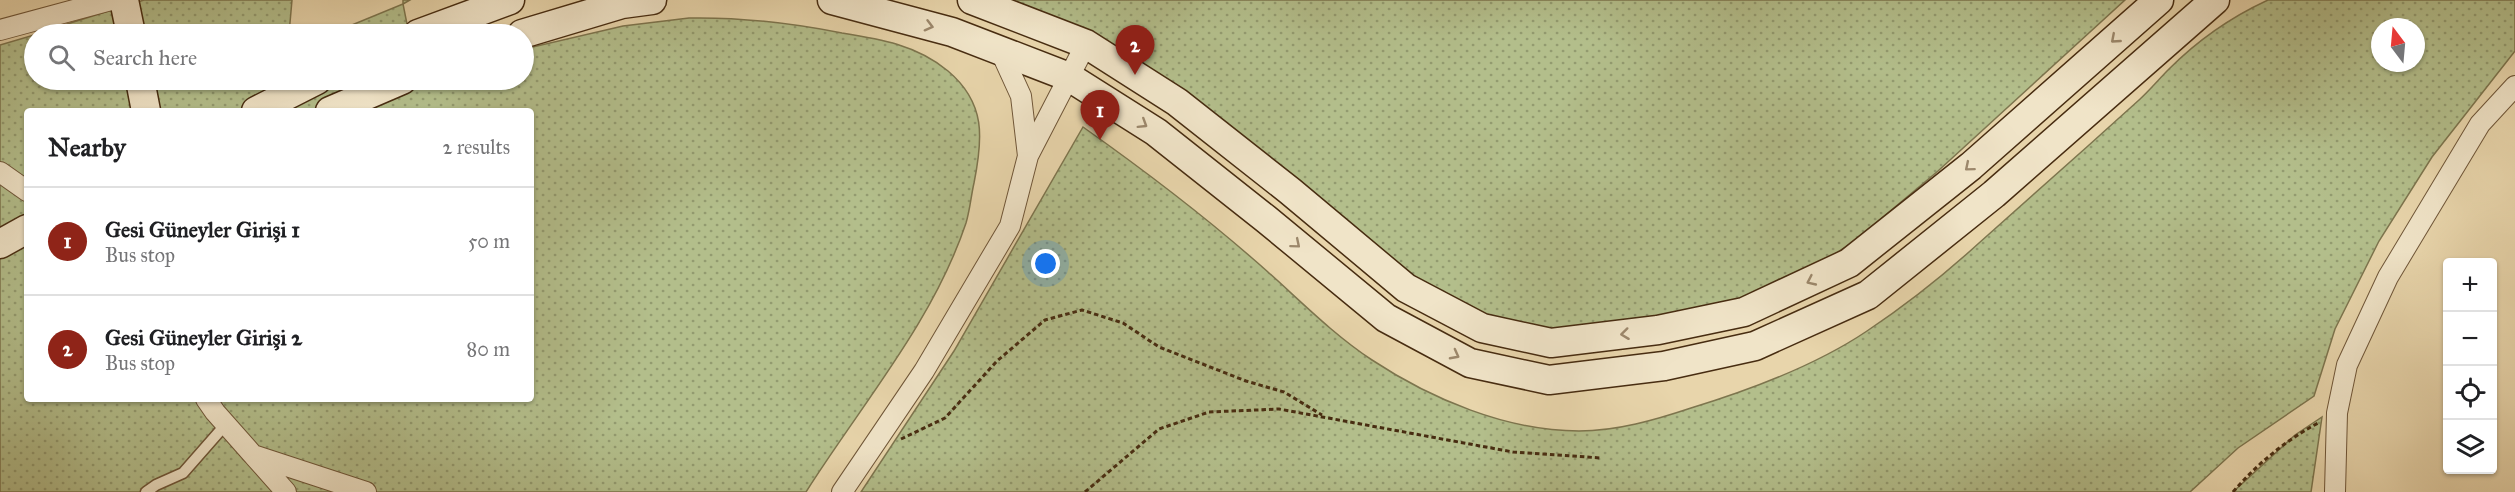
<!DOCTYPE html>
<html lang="en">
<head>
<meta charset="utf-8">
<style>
	body { margin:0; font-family:"IM FELL Great Primer",serif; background:#f2f2f2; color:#202124 }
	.controls { position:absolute; right:18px; bottom:18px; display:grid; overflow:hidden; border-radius:6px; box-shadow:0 2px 4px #0004 }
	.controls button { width:54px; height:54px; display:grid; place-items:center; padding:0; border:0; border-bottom:2px solid #e0e0e0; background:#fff; color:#202124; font:30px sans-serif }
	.compass { position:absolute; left:2371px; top:18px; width:54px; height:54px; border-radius:50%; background:#fff; box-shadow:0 2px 4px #0004; rotate:344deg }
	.you { position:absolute; left:1046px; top:264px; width:21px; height:21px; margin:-15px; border:4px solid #fff; border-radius:50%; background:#1a73e8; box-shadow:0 0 0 9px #1a73e833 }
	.badge { display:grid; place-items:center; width:39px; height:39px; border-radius:50%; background:#8f2418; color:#fff; font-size:20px; font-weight:700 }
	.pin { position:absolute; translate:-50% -50px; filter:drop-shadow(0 2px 3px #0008) }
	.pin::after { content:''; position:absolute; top:32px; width:21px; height:18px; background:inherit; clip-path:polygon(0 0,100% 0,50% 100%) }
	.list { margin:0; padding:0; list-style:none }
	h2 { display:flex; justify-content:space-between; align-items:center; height:78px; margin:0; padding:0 24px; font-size:26px }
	h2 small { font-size:20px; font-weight:400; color:#757577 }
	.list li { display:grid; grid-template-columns:39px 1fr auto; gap:18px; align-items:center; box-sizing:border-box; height:108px; padding:0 24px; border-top:2px solid #e0e0e0 }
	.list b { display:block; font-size:22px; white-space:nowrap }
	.list p { margin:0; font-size:20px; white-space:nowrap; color:#757577 }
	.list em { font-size:20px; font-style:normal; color:#757577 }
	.icon { flex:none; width:33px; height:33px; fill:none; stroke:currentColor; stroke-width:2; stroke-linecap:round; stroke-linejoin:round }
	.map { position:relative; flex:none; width:2515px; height:492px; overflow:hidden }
	.search { position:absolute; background:#fff; box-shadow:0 2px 4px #0004; left:24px; top:24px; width:510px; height:66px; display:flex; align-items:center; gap:15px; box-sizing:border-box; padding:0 21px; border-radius:33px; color:#757577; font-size:22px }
	.panel { position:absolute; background:#fff; box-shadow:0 2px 4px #0004; left:24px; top:108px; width:510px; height:294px; border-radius:6px }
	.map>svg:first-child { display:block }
</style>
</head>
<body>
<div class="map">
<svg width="2515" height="492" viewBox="0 0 2515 492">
	<defs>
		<pattern id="grass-dots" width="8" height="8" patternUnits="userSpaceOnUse" patternTransform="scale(1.5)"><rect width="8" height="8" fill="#b3be8b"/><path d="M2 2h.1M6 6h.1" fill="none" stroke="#939b70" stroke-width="1.8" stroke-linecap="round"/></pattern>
	</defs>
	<rect width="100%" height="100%" fill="#e8d5ab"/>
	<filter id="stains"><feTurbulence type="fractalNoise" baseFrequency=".00333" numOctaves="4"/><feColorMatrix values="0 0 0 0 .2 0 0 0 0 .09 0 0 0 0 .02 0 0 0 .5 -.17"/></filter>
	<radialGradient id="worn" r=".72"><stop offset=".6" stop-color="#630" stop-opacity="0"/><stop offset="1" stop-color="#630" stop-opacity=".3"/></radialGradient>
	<path fill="url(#grass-dots)" stroke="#7d754e" stroke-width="1.5" fill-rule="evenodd" d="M144 0H292L289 34H35Z
		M403 0H410L403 4 409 34H330L403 4Z
		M1007 0H2125L1938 171 1852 243 1819 264 1748 299 1580 337 1468 316 1310 203Z
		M2268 0H2515V51L2432 157 2379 241 2335 329 2314 396 2238 448 2190 492H861L954 351 1083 127C1141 168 1198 211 1252 258 1292 292 1328 331 1372 360 1431 399 1507 431 1579 431 1617 431 1655 420 1691 408 1750 390 1815 366 1867 331 1906 305 1945 274 1979 243 2033 195 2086 148 2139 100 2150 90 2159 79 2169 69 2197 41 2231 17 2268 0ZM2380 27H2416V63H2380Z
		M689 18C741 17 791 23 842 33 880 39 917 45 948 71 986 103 983 138 974 183 971 196 970 210 966 223 933 322 861 405 806 492H0V45L34 35V80H416L418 88 437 80H524V49L623 26ZM27 111H531V399H27Z
		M2322 417 2311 492H2233L2295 435Z"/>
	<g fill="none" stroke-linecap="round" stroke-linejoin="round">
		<defs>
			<path id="lane" d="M146 492 156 485 183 473 226 424"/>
			<path id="street" d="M0 30 111 0
				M1000 50 1021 96 1028 156
				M0 172 27 191
				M206 399 215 412 253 455 366 492
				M254 456 286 492
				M842 492 924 371 1010 226 1028 156 1086 44
				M2335 492 2337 413 2347 365 2388 277 2480 124 2515 86"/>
			<path id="secondary" d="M124 0 131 34
				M832 0 952 32 1069 77 1156 132 1266 219 1386 318 1470 363 1549 380 1664 366 1755 346 1868 295 1994 194 2215 0
				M972 0 1086 44 1177 102 1290 191 1406 288 1482 328 1551 343 1658 330 1744 312 1849 263 1971 166 2159 0
				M418 34 510 0
				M522 34 622 4 652 0
				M140 80 146 111
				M256 111 317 80
				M330 111 402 80
				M0 244 27 229"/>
		</defs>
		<use href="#lane" stroke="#6f5638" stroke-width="13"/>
		<use href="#street" stroke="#6f5638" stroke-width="22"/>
		<use href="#secondary" stroke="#472c11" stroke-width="31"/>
		<path stroke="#472c11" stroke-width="3" stroke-dasharray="4.5 3" stroke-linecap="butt" d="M901 439 945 418 997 361 1045 320 1082 310 1123 323 1159 347 1246 381 1284 392 1322 415
			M1085 492 1159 429 1209 412 1279 409 1513 452 1601 458
			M2233 492C2258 463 2286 440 2320 422"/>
		<use href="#lane" stroke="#f0e4c8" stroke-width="10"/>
		<use href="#street" stroke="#f0e4c8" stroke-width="20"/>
		<use href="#secondary" stroke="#f0e4c8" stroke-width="28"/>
	</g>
	<defs><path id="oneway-chevron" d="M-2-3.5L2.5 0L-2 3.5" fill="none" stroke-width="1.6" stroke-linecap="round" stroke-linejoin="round" transform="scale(1.5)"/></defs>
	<g stroke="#9c886c">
		<use href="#oneway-chevron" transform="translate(929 26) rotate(15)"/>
		<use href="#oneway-chevron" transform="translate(2115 39) rotate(139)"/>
		<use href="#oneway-chevron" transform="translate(1143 124) rotate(32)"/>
		<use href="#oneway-chevron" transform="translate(1969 167) rotate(140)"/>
		<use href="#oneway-chevron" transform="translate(1296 244) rotate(40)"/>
		<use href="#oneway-chevron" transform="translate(1811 281) rotate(155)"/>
		<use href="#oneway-chevron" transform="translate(1625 334) rotate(173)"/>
		<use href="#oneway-chevron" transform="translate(1455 355) rotate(28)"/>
	</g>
	<rect width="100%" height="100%" filter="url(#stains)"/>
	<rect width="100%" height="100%" fill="url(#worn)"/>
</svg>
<div class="controls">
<button>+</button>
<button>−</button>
<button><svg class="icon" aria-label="locate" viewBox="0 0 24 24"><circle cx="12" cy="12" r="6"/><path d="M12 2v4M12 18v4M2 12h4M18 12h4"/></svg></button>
<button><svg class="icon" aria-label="layers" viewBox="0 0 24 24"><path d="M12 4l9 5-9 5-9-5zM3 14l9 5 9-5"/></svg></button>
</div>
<svg class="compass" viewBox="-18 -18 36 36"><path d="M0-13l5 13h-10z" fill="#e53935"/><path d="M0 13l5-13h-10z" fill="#757577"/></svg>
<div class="you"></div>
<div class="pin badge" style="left:1100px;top:140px">1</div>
<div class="pin badge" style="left:1135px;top:75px">2</div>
<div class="search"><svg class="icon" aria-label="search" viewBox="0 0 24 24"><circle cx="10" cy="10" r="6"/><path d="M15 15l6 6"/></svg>Search here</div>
<section class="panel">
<h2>Nearby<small>2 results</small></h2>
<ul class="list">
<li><span class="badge">1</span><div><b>Gesi Güneyler Girişi 1</b><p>Bus stop</p></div><em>50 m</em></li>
<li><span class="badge">2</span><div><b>Gesi Güneyler Girişi 2</b><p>Bus stop</p></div><em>80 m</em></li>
</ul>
</section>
</div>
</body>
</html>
